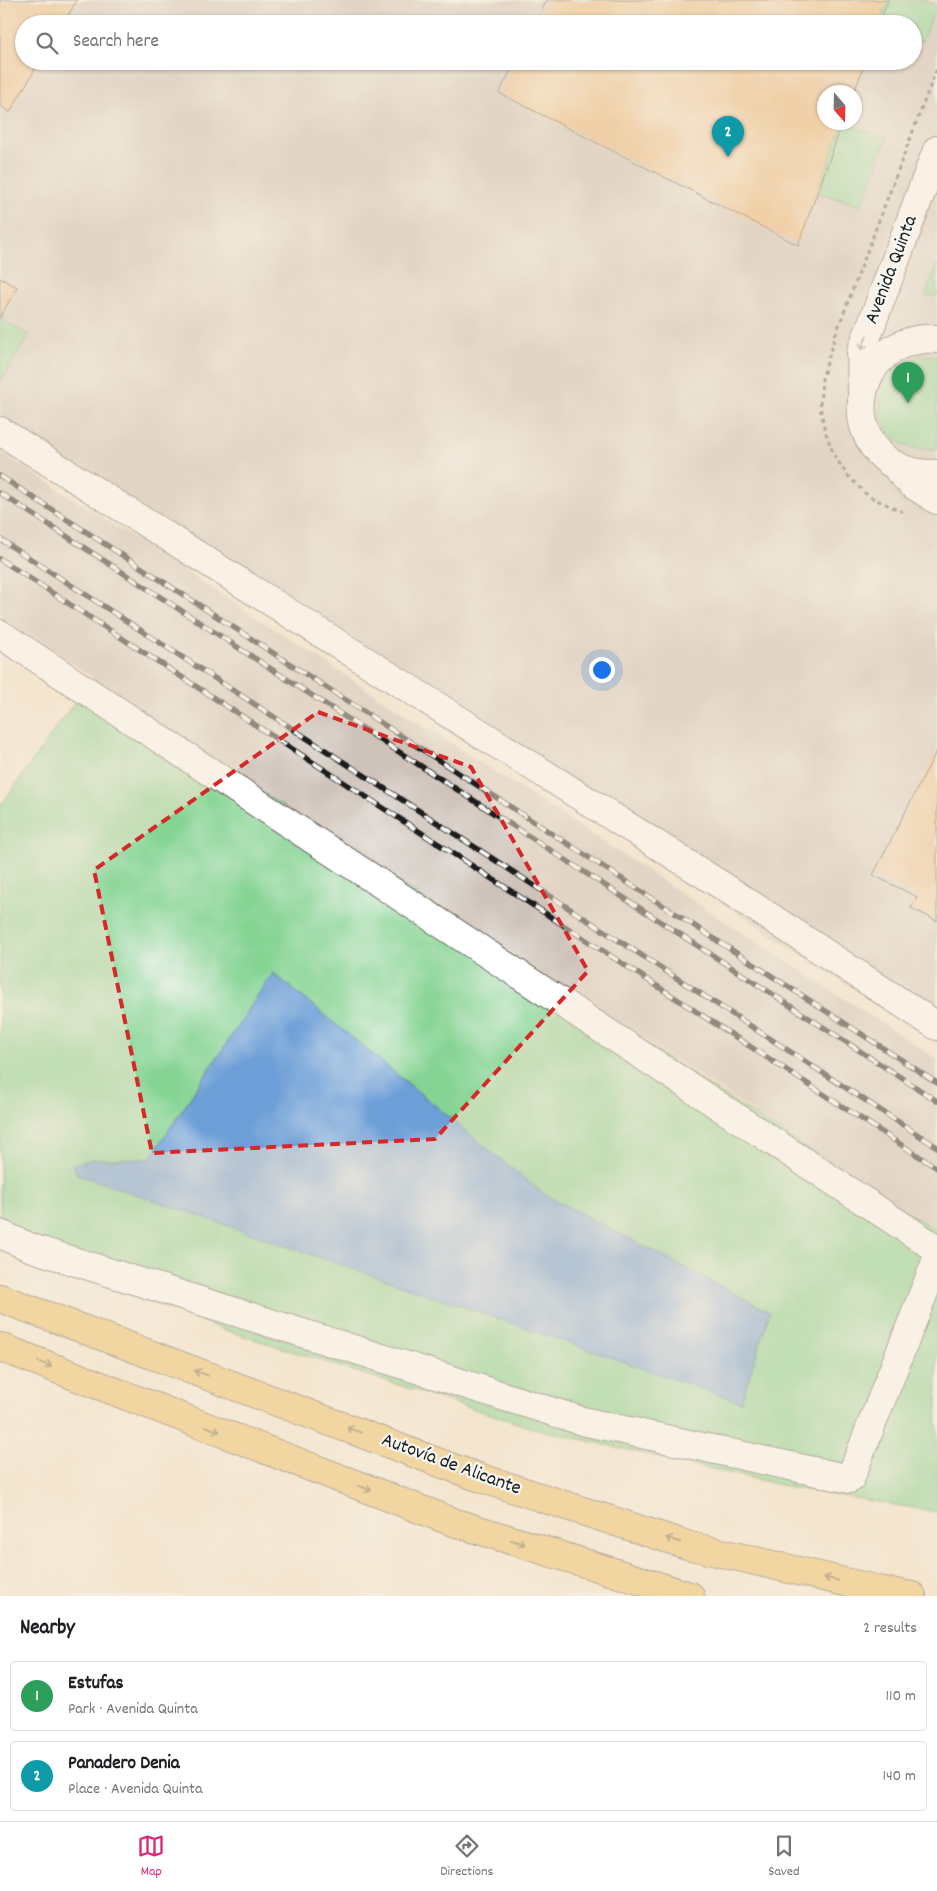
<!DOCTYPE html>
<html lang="en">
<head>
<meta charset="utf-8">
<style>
	body { margin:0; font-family:Dekko,sans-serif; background:#f2f2f2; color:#202124 }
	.compass { position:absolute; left:817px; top:85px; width:45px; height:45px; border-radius:50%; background:#fff; box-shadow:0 1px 4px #0004; rotate:160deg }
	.you { position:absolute; left:601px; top:669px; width:18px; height:18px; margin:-12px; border:4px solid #fff; border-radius:50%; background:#1a73e8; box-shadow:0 0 0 8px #1a73e833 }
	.badge { display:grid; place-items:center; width:32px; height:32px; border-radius:50%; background:#db2777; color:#fff; font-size:16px; font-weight:700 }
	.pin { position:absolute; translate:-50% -41px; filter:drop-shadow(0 1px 2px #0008) }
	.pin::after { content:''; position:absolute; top:26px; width:18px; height:15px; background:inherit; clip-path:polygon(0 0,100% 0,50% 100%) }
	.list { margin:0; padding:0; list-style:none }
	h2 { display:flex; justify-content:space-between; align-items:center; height:65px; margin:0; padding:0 20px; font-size:21px }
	h2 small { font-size:16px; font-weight:400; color:#757577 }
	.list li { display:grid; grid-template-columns:32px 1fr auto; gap:15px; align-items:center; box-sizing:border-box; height:70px; margin:0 10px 10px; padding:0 10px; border:1px solid #e0e0e0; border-radius:5px }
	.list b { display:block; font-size:19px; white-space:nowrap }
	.list p { margin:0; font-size:16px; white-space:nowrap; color:#757577 }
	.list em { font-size:16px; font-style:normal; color:#757577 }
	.icon { flex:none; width:28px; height:28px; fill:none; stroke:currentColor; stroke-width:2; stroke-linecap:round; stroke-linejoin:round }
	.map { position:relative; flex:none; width:937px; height:1596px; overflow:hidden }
	.search { position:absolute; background:#fff; box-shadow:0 1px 4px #0004; left:15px; right:15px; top:15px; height:55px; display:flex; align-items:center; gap:12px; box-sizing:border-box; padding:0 18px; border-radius:28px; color:#757577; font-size:19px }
	.sheet { height:225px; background:#fff }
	nav { display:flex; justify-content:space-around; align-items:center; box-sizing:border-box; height:70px; border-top:1px solid #e0e0e0; background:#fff; font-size:14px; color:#757577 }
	nav a { display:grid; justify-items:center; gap:2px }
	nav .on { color:#db2777 }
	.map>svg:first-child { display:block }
</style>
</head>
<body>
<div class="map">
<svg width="937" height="1596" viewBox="0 0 937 1596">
	<rect width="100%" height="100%" fill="#f6f6f2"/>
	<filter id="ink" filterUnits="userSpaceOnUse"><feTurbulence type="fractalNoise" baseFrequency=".02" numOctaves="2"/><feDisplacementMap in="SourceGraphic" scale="10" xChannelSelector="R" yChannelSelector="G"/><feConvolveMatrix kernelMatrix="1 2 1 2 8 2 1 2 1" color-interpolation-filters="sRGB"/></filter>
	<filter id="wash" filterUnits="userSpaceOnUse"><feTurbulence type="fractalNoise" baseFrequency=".0096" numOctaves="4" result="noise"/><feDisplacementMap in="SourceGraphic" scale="20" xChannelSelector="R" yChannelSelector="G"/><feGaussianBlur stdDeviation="1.12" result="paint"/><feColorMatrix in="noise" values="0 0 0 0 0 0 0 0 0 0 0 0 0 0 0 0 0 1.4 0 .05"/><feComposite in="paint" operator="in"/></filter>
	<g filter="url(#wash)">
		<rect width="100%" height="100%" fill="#f4e5cf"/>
		<path fill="#cec2b9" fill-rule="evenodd" d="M0 0H937V1044L0 428ZM24 24H913V61H24ZM824 92H854V122H824Z
			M0 451 937 1059V1231L188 744 54 651 0 617Z"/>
		<path fill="#85d493" stroke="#507858" d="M888 0H925L936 7 922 42 913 38V24H880Z
			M843 123 887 138 861 206 818 192Z
			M937 265V296H925Z
			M0 319 29 335 0 383Z
			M924 355 937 356V449C927 449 916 450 906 446 875 431 870 384 899 365 907 359 915 357 924 355Z
			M94 679 188 744 705 1083 937 1231V1512L794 1488 536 1429 219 1328 0 1245V807L70 708Z"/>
		<path fill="#6c9ed7" stroke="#445d7a" d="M273 973 542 1193 770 1312 741 1402 77 1174 73 1164 93 1159H150Z"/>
		<g id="blocks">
			<path fill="#ecb778" d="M0 0H77L63 24H24V61H40L10 112 0 106Z
				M547 0H888L879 24H535Z
				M516 61H866L854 92H824V122H843L798 245 499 93Z
				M0 278 17 287 0 318Z
				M937 750V921L911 908 917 897 873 875Z"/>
		</g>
	</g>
	<g filter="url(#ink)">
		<use href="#blocks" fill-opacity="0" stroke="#68625b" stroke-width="1"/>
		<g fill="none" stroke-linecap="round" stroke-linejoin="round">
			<defs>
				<path id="minor" d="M937 339C840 334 833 477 937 474
					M862 393 861 352 937 150
					M0 431 721 885 937 1026
					M899 471 912 484 937 500
					M0 634 937 1249
					M0 1234 32 1248 582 1421 850 1479 937 1259"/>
				<path id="highway" d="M0 1298 472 1475 687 1545 879 1590 912 1596
					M0 1347 453 1522 690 1596"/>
			</defs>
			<use href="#minor" stroke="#68625b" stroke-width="30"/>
			<use href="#highway" stroke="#68625b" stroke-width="30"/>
			<path stroke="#68625b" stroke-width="3" stroke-dasharray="4 4" stroke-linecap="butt" d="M903 512 868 496 847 475 834 455 825 431 820 407 822 379 835 336 937 68"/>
			<use href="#minor" stroke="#fff" stroke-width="28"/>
			<use href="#highway" stroke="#efc469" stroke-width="28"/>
			<defs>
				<path id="rail" d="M0 476 937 1083
					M0 493 937 1101
					M0 539 937 1147
					M0 559 937 1168"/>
			</defs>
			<use href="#rail" stroke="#1c1c1c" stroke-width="5.5"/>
			<use href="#rail" stroke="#f6f6f2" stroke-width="4" stroke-dasharray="11" stroke-linecap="butt"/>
		</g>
		<defs><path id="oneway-shaft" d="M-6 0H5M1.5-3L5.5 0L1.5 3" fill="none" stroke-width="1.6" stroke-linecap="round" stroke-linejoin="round" transform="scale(1.25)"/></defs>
		<use stroke="#999" href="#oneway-shaft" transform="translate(864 343) rotate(111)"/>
		<g stroke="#867042">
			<use href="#oneway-shaft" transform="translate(45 1364) rotate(21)"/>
			<use href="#oneway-shaft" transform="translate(201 1373) rotate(-160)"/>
			<use href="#oneway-shaft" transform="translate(213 1429) rotate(21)"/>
			<use href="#oneway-shaft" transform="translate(354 1430) rotate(-160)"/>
			<use href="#oneway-shaft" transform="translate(365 1488) rotate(21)"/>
			<use href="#oneway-shaft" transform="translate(673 1540) rotate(-162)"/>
			<use href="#oneway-shaft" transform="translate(518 1542) rotate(18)"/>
			<use href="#oneway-shaft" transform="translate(831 1579) rotate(-167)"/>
		</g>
	</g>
	<path d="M0 0H937V1596H0ZM318 712 471 767 588 971 435 1139 152 1153 94 870Z" fill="#f4e5cf" fill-opacity=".55" fill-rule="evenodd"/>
	<path fill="none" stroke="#d62828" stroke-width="4" stroke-dasharray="10 6" stroke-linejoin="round" d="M318 712 471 767 588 971 435 1139 152 1153 94 870Z"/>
	<g text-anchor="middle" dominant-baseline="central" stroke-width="4.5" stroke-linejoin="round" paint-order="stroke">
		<g font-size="20" fill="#1c1c1c" stroke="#f6f6f2">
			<text transform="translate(892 270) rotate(-69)">Avenida Quinta</text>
			<text transform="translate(451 1465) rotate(20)">Autovía de Alicante</text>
		</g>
	</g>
</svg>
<svg class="compass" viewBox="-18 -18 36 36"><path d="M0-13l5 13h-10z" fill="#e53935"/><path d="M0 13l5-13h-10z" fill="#757577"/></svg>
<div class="you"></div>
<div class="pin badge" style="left:908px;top:403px;background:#2e9e5b">1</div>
<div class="pin badge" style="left:728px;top:157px;background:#0f9aa8">2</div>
<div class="search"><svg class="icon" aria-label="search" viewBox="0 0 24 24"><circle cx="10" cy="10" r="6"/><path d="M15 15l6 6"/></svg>Search here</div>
</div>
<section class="sheet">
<h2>Nearby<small>2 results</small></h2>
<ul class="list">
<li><span class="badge" style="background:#2e9e5b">1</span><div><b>Estufas</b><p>Park · Avenida Quinta</p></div><em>110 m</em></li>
<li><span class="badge" style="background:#0f9aa8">2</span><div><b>Panadero Denia</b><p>Place · Avenida Quinta</p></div><em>140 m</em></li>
</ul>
</section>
<nav>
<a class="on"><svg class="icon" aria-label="map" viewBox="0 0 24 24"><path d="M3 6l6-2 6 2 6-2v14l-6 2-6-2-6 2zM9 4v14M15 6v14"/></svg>Map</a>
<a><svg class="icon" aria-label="directions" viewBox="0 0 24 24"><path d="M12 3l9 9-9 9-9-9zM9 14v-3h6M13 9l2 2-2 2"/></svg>Directions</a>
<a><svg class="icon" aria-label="saved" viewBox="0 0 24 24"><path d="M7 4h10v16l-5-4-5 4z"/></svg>Saved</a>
</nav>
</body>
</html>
